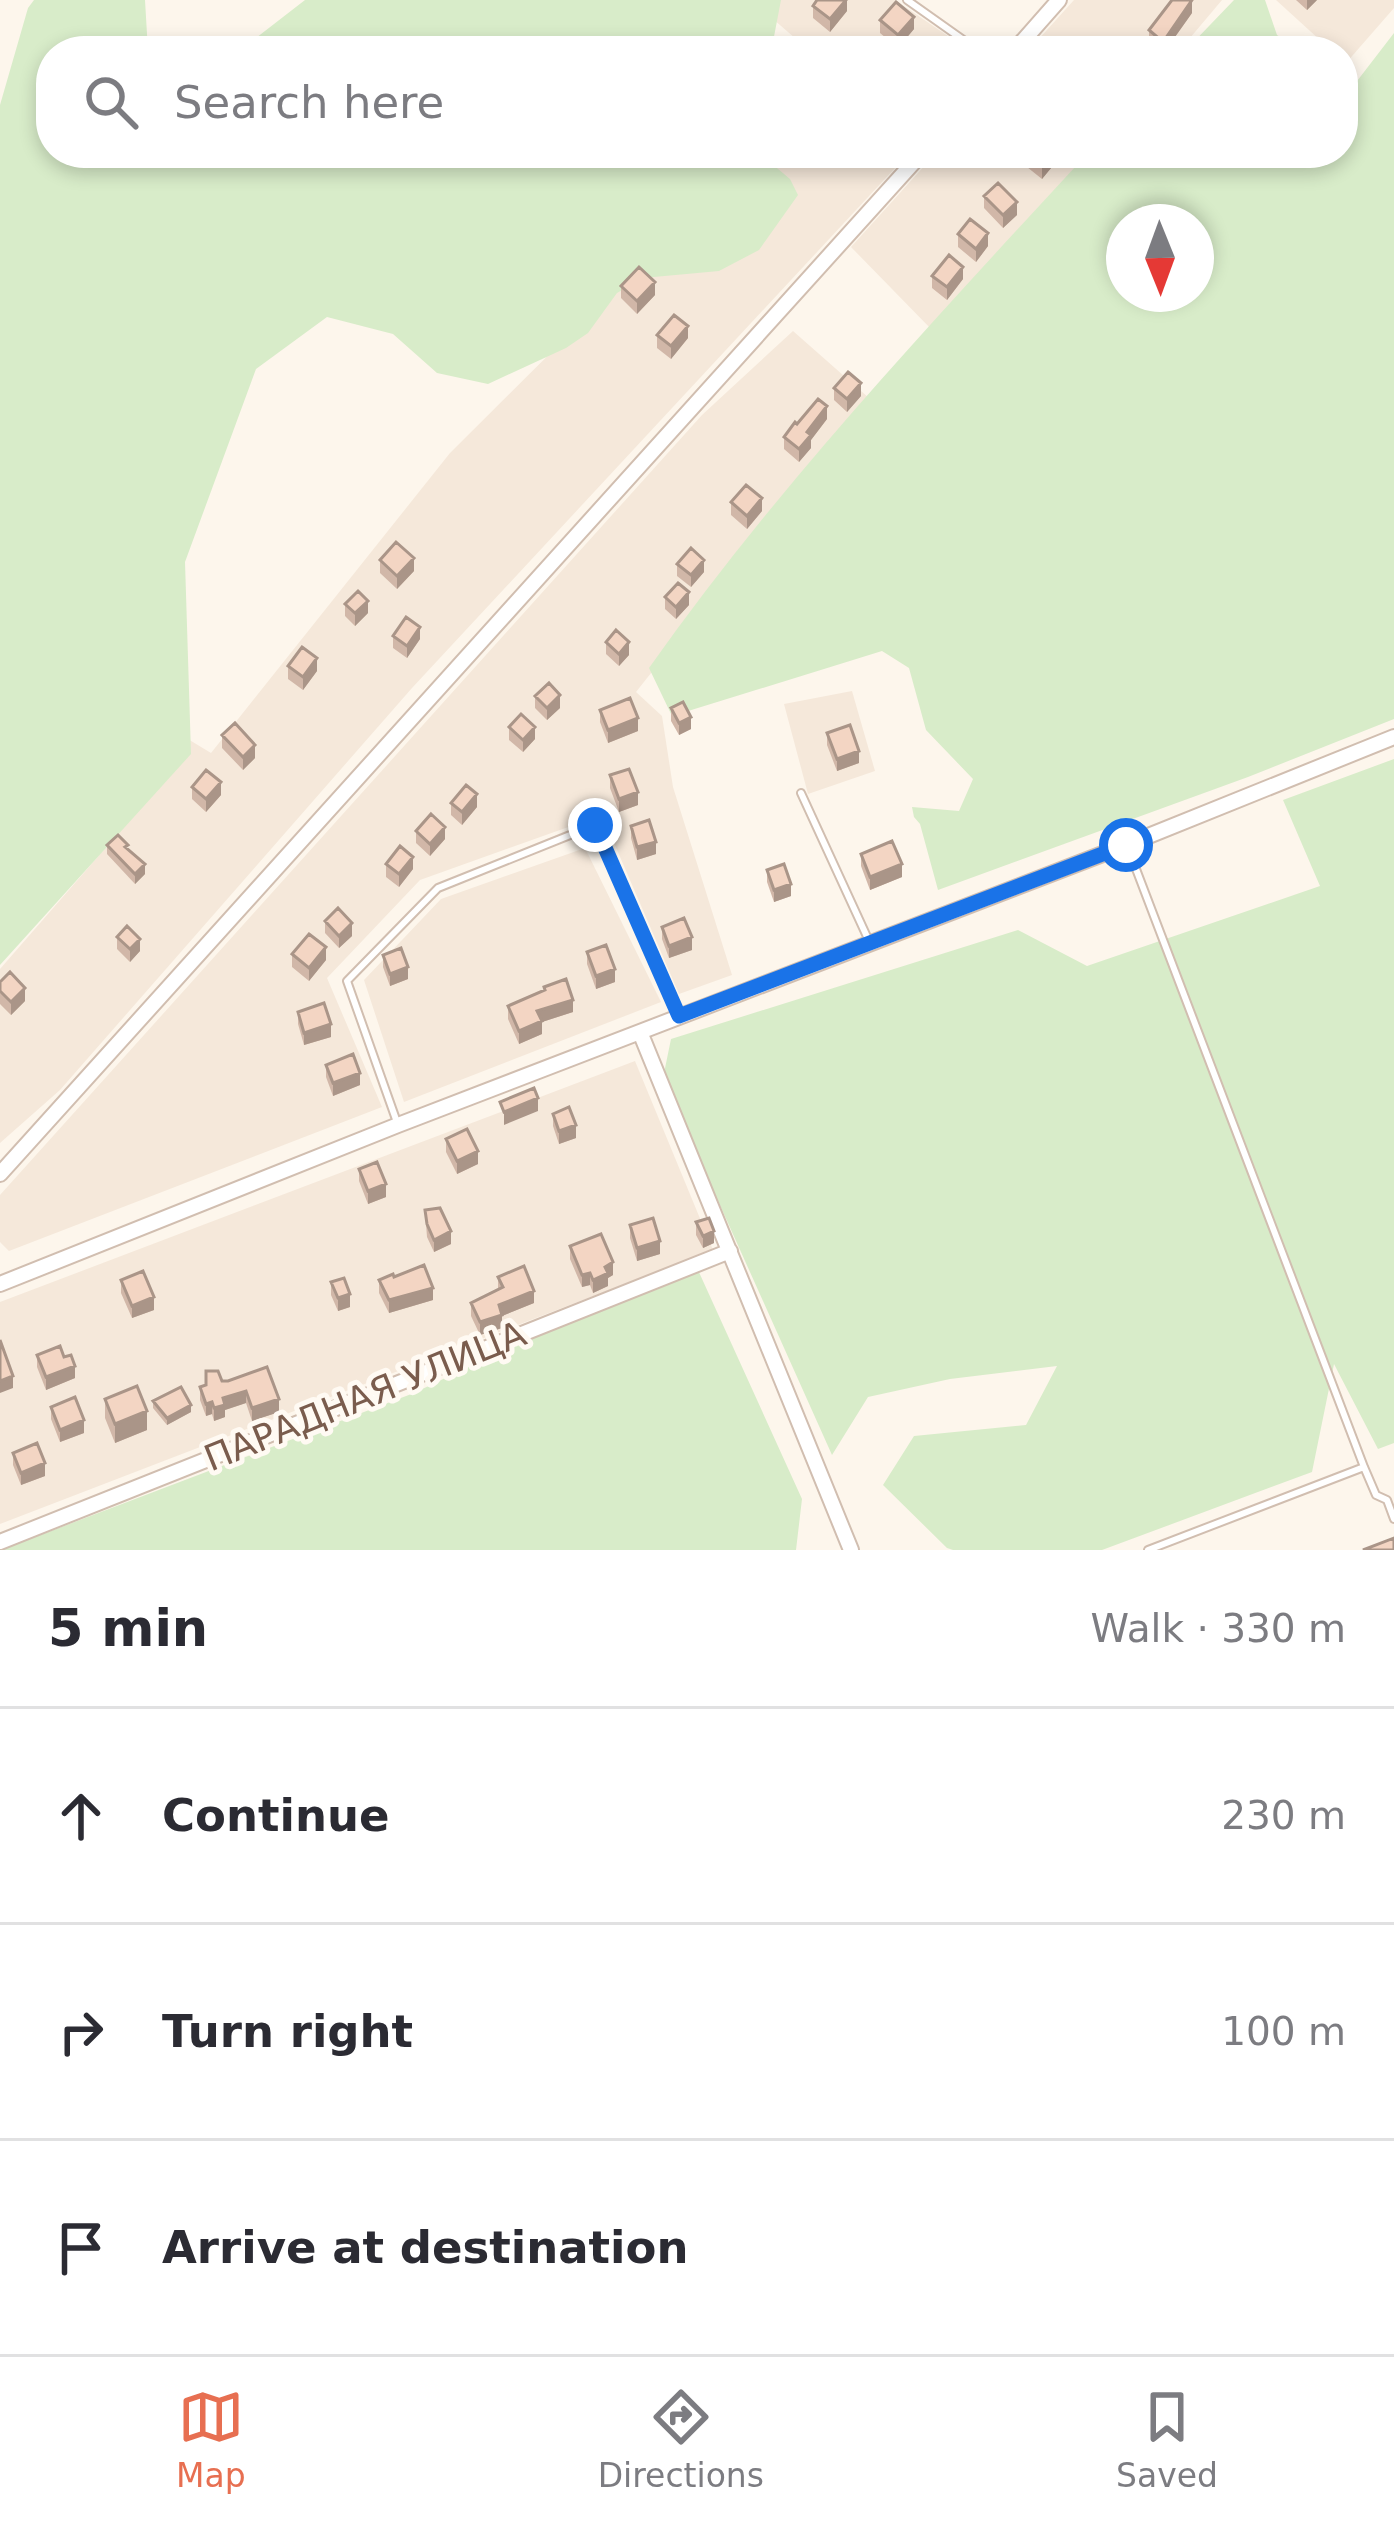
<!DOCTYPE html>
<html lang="en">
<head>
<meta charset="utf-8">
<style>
	body { margin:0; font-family:"DejaVu Sans",sans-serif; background:#f7f7f7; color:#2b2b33 }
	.compass { position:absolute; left:1106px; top:204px; width:108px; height:108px; border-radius:50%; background:#fff; box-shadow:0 6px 18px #0003; rotate:179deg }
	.stop { position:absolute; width:36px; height:36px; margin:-27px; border:9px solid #1a73e8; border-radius:50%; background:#fff }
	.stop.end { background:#1a73e8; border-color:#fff; box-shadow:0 3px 12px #0008 }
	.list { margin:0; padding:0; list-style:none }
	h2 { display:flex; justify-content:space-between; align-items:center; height:156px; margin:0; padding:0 48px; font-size:51px }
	h2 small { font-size:39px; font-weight:400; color:#7c7c81 }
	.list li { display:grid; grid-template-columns:78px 1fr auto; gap:36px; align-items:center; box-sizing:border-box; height:216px; padding:0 48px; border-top:3px solid #e1e1e2 }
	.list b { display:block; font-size:45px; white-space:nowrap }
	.list em { font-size:39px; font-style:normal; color:#7c7c81 }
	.icon { flex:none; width:66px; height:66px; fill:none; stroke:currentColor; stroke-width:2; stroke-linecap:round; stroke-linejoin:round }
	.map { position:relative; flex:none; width:1394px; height:1550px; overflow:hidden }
	.search { position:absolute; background:#fff; box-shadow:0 6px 18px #0003; left:36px; right:36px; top:36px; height:132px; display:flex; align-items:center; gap:30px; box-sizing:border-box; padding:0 42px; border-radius:48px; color:#7c7c81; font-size:45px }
	.sheet { height:804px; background:#fff }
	nav { display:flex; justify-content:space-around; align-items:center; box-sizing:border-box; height:168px; border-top:3px solid #e1e1e2; background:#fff; font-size:33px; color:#7c7c81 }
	nav a { display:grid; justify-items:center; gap:6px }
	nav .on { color:#e76f51 }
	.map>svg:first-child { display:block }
</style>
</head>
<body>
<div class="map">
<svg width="1394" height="1550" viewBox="0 0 1394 1550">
	<rect width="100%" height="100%" fill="#fdf6ec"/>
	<path fill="#f5e8da" d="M751 0H895L970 51H810Z
		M1074 0H1222L1179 51H1028Z
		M1276 0H1394V8L1346 63 1343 60V51H1332Z
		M742 153H909L412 688 60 1090 0 1143V969L143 805 168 727 211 753 450 453 642 262Z
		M936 153H1093L933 331 851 247Z
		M793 331 869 398 636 692 662 716 673 787 732 975 679 994 602 815 420 880 327 978 382 1107 9 1251 0 1242V1195L702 415Z
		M852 691 875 771 808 794 784 704Z
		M585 848 661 1002 404 1102 364 980 441 899Z
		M635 1061 713 1250 0 1524V1302Z"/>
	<path fill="#d8ecc9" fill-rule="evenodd" d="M34 0H145L148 51H51V153H759L790 179 798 195 759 250 719 271 643 278 617 293 588 333 566 348 488 384 437 373 393 334 327 317 256 369 185 562 191 754 0 965V105L28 8Z
		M305 0H781L772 47 775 51H239Z
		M1234 0H1265L1277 35 1301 51H1185Z
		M1394 33V719L1248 777 938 890 920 824 914 817 912 807 959 811 973 779 926 730 909 668 882 651 672 716 649 668C779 484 935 319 1088 153H1343V78L1354 85ZM1124 222H1196V294H1124Z
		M1394 759V1443L1378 1449 1334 1364 1312 1472 1102 1550H953L947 1548 883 1485 914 1436 1026 1425 1057 1366 950 1379 868 1397 832 1455 663 1078 671 1039 1018 930 1087 966 1320 886 1283 800Z
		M693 1259 802 1499 796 1550H1L414 1393Z"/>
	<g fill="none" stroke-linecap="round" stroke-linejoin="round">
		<defs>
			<path id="lane" d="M907 0 979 51
				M801 793 869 941
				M1128 848 1364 1467 1376 1495 1387 1500 1394 1519
				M398 1125 347 981 438 888 595 825 677 1013
				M1148 1550 1364 1467"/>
			<path id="street" d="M1014 51 1059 0
				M640 1032 851 1550
				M0 1174 922 153
				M0 1284 398 1125 1126 845 1394 737
				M0 1542 730 1251"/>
		</defs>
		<use href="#lane" stroke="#d1beb0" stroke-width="10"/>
		<use href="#street" stroke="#d1beb0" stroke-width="18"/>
		<use href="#lane" stroke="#fff" stroke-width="6"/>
		<use href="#street" stroke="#fff" stroke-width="14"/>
	</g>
	<path fill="#d1b7a8" d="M1296 0H1317L1307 10Z
		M813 6 847 11 830 32 813 18Z
		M1192 13 1165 51H1159L1149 42V30Z
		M880 20 914 29 898 48 880 33Z
		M1056 153V162L1042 179 1027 167V154Z
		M984 196 1017 215 1003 228 984 208Z
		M958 234 988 246 976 262 958 247Z
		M932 276 963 279 947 300 932 288Z
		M621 286 655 295 637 314 621 298Z
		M657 335 688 338 671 359 657 348Z
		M834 388 861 396 847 412 834 400Z
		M827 419 811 440V448L799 462 784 449V437L797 424Z
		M731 502 762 511 747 529 731 515Z
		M380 560 414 571 397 589 380 573Z
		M677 564 704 572 691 587 677 576Z
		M665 597 689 605 676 619 665 609Z
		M345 604 368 613 355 626 345 616Z
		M393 636 420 639 407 658 393 648Z
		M606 642 629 655 619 666 606 654Z
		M288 666 317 671 303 690 288 679Z
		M535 696 560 708 547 720 535 708Z
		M671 708 691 729 679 735 671 721Z
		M600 710 638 731 608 743 600 722Z
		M509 727 535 739 523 752 509 740Z
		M827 733 859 763 837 771 827 745Z
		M222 735 255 758 243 770 222 748Z
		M610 775 638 805 619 812 610 788Z
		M192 787 221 795 206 812 192 799Z
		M451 803 477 807 462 825 451 815Z
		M631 826 656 854 637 860 631 838Z
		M416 831 445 839 430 856 416 843Z
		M107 845 145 874 135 884 107 854Z
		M861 854 902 877 870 890 861 866Z
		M386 864 413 869 399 887 386 877Z
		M767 870 791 896 774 902 767 882Z
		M325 921 352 936 339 948 325 933Z
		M662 927 692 950 669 958 662 939Z
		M117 937 140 951 130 962 117 949Z
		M587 952 615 982 596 989 587 964Z
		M292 954 326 960 309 981 292 967Z
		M383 955 408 979 390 986 383 967Z
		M0 982 25 1001 11 1015 0 1004Z
		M544 987 573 1012 542 1022V1034L519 1044 508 1019V1006L544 990Z
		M298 1012 331 1037 304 1045 298 1024Z
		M326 1065 360 1085 333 1096 326 1077Z
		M553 1114 576 1138 559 1144 553 1126Z
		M446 1139 478 1164 457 1174 446 1152Z
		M359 1169 386 1197 368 1204 359 1181Z
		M425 1210 451 1244 434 1252 427 1237Z
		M696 1222 714 1243 703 1248 696 1235Z
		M630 1225 660 1254 637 1261 630 1238Z
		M570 1246 613 1275 608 1278V1286L593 1293 590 1285 582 1287 570 1259Z
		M394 1277 433 1300 389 1313 379 1293V1280Z
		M498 1277 534 1303 502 1316V1328L480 1335 471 1316V1303L498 1290Z
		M121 1280 154 1310 132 1318 121 1293Z
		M331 1282 350 1307 338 1311 331 1295Z
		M37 1355 64 1357 75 1378 46 1390 37 1367Z
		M222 1381H228L279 1412 252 1421 246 1403 225 1410V1417L214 1421 212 1414 206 1416 200 1400V1387Z
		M105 1399 147 1430 115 1443 105 1418Z
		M153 1401 191 1412 167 1425 153 1408Z
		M51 1407 84 1433 60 1442 51 1419Z
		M13 1453 45 1476 21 1485 13 1465Z"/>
	<path fill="#aa9588" d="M847 0V11L830 32V19Z
		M1192 0V13L1165 51H1163V42Z
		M1307 0H1317L1307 10Z
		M914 17V29L898 48V35Z
		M1053 153H1056V162L1042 179V166Z
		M1017 202V215L1003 228V215Z
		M988 233V246L976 262V249Z
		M963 267V279L947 300V287Z
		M655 282V295L637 314V301Z
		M688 326V338L671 359V346Z
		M861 383V396L847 412V399Z
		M827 406V419L811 440V448L799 462V449L807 432Z
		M762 498V511L747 529V516Z
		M414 558V571L397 589V576Z
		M704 560V572L691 587V575Z
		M689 592V605L676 619V607Z
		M368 601V613L355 626V613Z
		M420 627V639L407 658V646Z
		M629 642V655L619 666V654Z
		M317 658V671L303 690V677Z
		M560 695V708L547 720V708Z
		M691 717V729L679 735V723Z
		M638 718V731L608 743V730Z
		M535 727V739L523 752V740Z
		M255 745V758L243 770V757Z
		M859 751V763L837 771V759Z
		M221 782V795L206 812V799Z
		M638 792V805L619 812V799Z
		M477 794V807L462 825V812Z
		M445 827V839L430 856V844Z
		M656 842V854L637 860V847Z
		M413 857V869L399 887V874Z
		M145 864V874L135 884V874Z
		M902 864V877L870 890V877Z
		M791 884V896L774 902V890Z
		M352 923V936L339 948V936Z
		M692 937V950L669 958V946Z
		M140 939V951L130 962V949Z
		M326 947V960L309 981V968Z
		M408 967V979L390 986V974Z
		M615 969V982L596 989V976Z
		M25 988V1001L11 1015V1002Z
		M573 1000V1012L542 1022V1034L519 1044V1031L537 1011Z
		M331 1024V1037L304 1045V1033Z
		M360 1073V1085L333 1096V1083Z
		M538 1098V1111L504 1125V1112Z
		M576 1125V1138L559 1144V1131Z
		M478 1151V1164L457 1174V1161Z
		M386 1184V1197L368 1204V1191Z
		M451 1231V1244L434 1252V1240Z
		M714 1231V1243L703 1248V1236Z
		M660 1241V1254L637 1261V1248Z
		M613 1262V1275L608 1278V1286L593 1293V1280L605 1267Z
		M590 1273V1285L582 1287V1275Z
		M433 1288V1300L389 1313V1300Z
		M534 1291V1303L502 1316V1328L480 1335V1322L499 1305Z
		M350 1294V1307L338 1311V1298Z
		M154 1297V1310L132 1318V1306Z
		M75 1366V1378L46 1390V1377Z
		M13 1376V1388L0 1393V1381Z
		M246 1391V1403L225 1410V1417L214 1421V1408L223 1398Z
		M279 1399V1412L252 1421V1408Z
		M212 1402V1414L206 1416V1404Z
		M191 1405V1412L167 1425V1418Z
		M147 1411V1430L115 1443V1424Z
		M84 1420V1433L60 1442V1430Z
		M45 1463V1476L21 1485V1473Z"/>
	<path fill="#f3d5c3" stroke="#aa9588" stroke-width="3" d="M817 0H846L830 19 813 6Z
		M1172 0H1192L1163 42 1149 30Z
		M896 2 914 17 898 35 880 20Z
		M1028 153H1053L1042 166Z
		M998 183 1017 202 1003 215 984 196Z
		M970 219 988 233 976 249 958 234Z
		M949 255 963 267 947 287 932 276Z
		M639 267 655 282 637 301 621 286Z
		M674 315 688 326 671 346 657 335Z
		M848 372 861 383 847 399 834 388Z
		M818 399 827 406 807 432 811 435 799 449 784 437 795 422 797 424Z
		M746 485 762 498 747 516 731 502Z
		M396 542 414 558 397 576 380 560Z
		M691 548 704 560 691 575 677 564Z
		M678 583 689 592 676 607 665 597Z
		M358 591 368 601 355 613 345 604Z
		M406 617 420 627 407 646 393 636Z
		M616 630 629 642 619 654 606 642Z
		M302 647 317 658 303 677 288 666Z
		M549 683 560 695 547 708 535 696Z
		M630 698 638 718 608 730 600 710Z
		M683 702 691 717 679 723 671 708Z
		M521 714 535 727 523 740 509 727Z
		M235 723 255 745 243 757 222 735Z
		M850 725 859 751 837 759 827 733Z
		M629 769 638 792 619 799 610 775Z
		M206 770 221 782 206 799 192 787Z
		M466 785 477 794 462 812 451 803Z
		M431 814 445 827 430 844 416 831Z
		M649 820 656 842 637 847 631 826Z
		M118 835 128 845 125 847 145 864 135 874 107 845Z
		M892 841 902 864 870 877 861 854Z
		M400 846 413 857 399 874 386 864Z
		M784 864 791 884 774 890 767 870Z
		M338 908 352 923 339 936 325 921Z
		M684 918 692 937 669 946 662 927Z
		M127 926 140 939 130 949 117 937Z
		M309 934 326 947 309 968 292 954Z
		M606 945 615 969 596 976 587 952Z
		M401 948 408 967 390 974 383 955Z
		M10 972 25 988 11 1002 0 991V982Z
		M566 979 573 1000 537 1011 542 1021 519 1031 508 1006 545 990 544 987Z
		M324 1003 331 1024 304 1033 298 1012Z
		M353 1054 360 1073 333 1083 326 1065Z
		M534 1088 538 1098 504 1112 500 1102Z
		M569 1107 576 1125 559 1131 553 1114Z
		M467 1129 478 1151 457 1161 446 1139Z
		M377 1162 386 1184 368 1191 359 1169Z
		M440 1208 451 1231 434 1240 427 1224 425 1210Z
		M653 1218 660 1241 637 1248 630 1225Z
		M709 1218 714 1231 703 1236 696 1222Z
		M601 1234 613 1262 605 1267 608 1273 593 1280 590 1273 582 1275 570 1246Z
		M424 1265 433 1288 389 1300 379 1280 393 1274 394 1277Z
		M524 1266 534 1291 499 1305 502 1315 480 1322 471 1303 503 1287 498 1277Z
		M143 1271 154 1297 132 1306 121 1280Z
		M344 1278 350 1294 338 1298 331 1282Z
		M0 1340 13 1376 0 1381Z
		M60 1346 64 1357 71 1355 75 1366 46 1377 37 1355Z
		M267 1367 279 1399 252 1408 246 1391 223 1398 225 1405 214 1408 212 1402 206 1404 200 1387 206 1385V1371H218L222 1381H228Z
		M137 1386 147 1411 115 1424 105 1399Z
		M181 1387 191 1405 167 1418 153 1401Z
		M75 1397 84 1420 60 1430 51 1407Z
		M37 1443 45 1463 21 1473 13 1453Z
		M1394 1538V1550H1363Z"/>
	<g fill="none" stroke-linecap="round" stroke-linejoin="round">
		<path stroke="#1a73e8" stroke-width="15" d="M595 825 679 1016 1126 845"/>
	</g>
	<g text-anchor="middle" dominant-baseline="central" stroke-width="10" stroke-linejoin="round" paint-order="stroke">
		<g font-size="36" fill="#7a5c4d" stroke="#fffaf3">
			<text transform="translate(365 1396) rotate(-22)">ПАРАДНАЯ УЛИЦА</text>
		</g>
	</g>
</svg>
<svg class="compass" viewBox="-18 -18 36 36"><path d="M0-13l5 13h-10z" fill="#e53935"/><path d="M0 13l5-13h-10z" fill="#7c7c81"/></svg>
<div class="stop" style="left:1126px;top:845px"></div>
<div class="stop end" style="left:595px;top:825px"></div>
<div class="search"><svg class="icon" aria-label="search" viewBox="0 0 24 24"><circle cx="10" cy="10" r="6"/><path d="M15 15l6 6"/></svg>Search here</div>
</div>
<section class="sheet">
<h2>5 min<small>Walk · 330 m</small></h2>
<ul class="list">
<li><svg class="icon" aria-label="ahead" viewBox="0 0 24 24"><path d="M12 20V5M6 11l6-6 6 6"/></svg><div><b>Continue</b></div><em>230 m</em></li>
<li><svg class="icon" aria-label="right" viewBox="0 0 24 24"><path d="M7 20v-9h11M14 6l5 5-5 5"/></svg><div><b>Turn right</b></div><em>100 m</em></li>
<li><svg class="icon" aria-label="arrive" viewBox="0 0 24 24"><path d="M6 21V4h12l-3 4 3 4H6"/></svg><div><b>Arrive at destination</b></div></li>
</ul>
</section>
<nav>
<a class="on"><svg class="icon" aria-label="map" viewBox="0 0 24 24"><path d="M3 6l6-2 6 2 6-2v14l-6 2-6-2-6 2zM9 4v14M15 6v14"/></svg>Map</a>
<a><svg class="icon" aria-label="directions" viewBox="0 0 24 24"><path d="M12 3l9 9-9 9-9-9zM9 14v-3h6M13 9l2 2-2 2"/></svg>Directions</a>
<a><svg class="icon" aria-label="saved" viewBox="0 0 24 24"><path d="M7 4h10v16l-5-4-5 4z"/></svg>Saved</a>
</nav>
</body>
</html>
